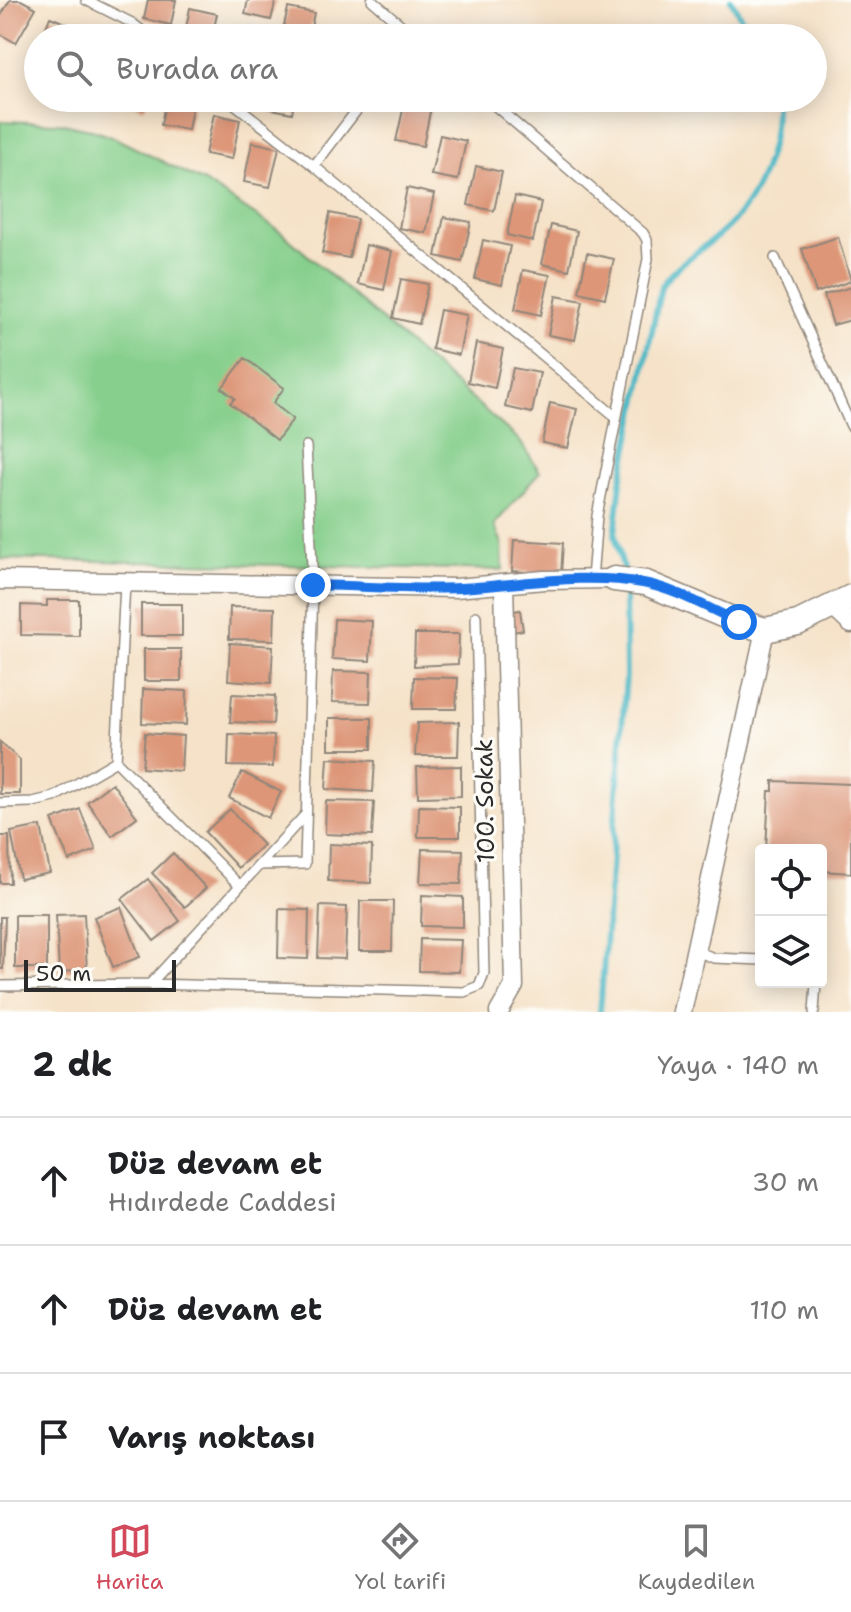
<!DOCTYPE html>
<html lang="tr">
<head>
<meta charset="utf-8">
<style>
	body { margin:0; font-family:"Shantell Sans",sans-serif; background:#f2f2f2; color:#202124 }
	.controls { position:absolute; right:24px; bottom:24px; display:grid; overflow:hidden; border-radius:8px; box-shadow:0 4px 20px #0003 }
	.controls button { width:72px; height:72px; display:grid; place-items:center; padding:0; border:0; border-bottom:2px solid #e0e0e0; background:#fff; color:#202124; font:40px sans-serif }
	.scale { position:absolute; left:24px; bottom:20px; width:152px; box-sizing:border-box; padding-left:8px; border:4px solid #2b2b2b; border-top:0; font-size:22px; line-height:28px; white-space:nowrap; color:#2b2b2b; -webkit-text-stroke:6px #fdfcf7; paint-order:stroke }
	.stop { position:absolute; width:24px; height:24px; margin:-18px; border:6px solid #1a73e8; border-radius:50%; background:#fff }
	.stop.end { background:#1a73e8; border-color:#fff; box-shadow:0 2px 8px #0008 }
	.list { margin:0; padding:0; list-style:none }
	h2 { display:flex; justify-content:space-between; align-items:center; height:104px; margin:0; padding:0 32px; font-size:34px }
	h2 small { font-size:26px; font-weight:400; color:#757577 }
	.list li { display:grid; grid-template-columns:52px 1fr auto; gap:24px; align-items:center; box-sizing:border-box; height:128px; padding:0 32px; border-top:2px solid #e0e0e0 }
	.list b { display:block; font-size:30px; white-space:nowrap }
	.list p { margin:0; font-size:26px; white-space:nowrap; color:#757577 }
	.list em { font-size:26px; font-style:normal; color:#757577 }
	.icon { flex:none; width:44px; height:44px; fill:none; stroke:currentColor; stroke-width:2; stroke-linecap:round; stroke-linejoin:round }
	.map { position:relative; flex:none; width:851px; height:1012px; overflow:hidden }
	.search { position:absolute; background:#fff; box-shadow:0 4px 20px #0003; left:24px; right:24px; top:24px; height:88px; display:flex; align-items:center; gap:20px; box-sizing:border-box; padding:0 28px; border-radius:44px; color:#757577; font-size:30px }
	.sheet { height:488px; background:#fff }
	nav { display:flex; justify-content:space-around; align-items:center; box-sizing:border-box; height:112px; border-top:2px solid #e0e0e0; background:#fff; font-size:22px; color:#757577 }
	nav a { display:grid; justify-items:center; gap:4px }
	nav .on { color:#d1495b }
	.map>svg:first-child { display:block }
</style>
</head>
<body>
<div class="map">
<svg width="851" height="1012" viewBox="0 0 851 1012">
	<rect width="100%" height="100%" fill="#fdfcf7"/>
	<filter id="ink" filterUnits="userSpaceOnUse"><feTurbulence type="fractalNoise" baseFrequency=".0125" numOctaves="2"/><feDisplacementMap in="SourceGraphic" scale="16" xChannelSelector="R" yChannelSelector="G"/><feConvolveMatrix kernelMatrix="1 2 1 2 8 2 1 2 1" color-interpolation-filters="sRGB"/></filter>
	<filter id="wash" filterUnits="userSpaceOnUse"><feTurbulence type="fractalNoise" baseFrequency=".006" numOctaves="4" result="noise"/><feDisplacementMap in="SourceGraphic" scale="32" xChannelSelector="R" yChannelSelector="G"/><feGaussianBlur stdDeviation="1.8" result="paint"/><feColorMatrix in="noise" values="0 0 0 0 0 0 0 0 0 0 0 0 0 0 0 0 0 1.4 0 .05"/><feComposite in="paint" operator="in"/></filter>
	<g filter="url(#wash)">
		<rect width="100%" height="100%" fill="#f5e2c8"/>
		<path fill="#86cf8c" stroke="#587d5c" stroke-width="2" d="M0 121 59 123 86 128 115 138 204 182 281 232 519 440 540 472 494 525 502 543 503 570 0 559Z"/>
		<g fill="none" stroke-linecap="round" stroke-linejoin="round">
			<path stroke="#4bb8c6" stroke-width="6" d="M731 0 752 38
				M624 573 615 534 621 482 661 287C677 262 700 252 721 233 760 199 777 148 775 98
				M600 1012 626 676 625 584"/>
		</g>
		<g id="blocks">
			<path fill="#dd9678" d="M10 0H21L36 8 16 43 0 34V17Z
				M148 0H176L171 25 144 19Z
				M248 0H276L271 20 245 14Z
				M190 8 217 14 212 38H184Z
				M288 8 314 13 309 38H281Z
				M50 17 76 27 71 38H42Z
				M120 98H148L144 109Z
				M166 98H194L188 130 161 125Z
				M268 98H295L292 113 266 108Z
				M405 101 431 107 423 146 396 141Z
				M214 114 240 120 232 159 205 154Z
				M440 135 466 141 458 180 431 175Z
				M252 142 279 148 270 187 244 182Z
				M476 166 502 172 494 211 468 205Z
				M407 188 434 194 426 233 399 228Z
				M515 196 541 202 533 241 507 235Z
				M330 213 357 219 349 258 322 253Z
				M444 217 471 222 462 262 436 256Z
				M551 225 577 231 569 270 542 264Z
				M838 237 851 281 816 293 802 249Z
				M483 240 510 246 502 285 475 279Z
				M366 245 392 251 384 290 358 284Z
				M587 253 614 259 605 298 579 292Z
				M523 270 550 275 541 315 515 309Z
				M401 279 428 284 419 324 393 318Z
				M851 287V320L833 325 824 295Z
				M556 296 583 301 575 340 548 335Z
				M440 310 467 315 459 355 432 349Z
				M476 343 503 349 495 388 468 382Z
				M245 358 284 388 273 403 293 419 277 440 230 403 235 398 222 388Z
				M513 368 540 373 532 413 505 407Z
				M550 403 577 409 568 448 542 443Z
				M514 540 563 543 561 575 512 571Z
				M47 600H79V636L21 635V605L47 606Z
				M141 604H182V636H141Z
				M230 607 275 608 274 640 229 639Z
				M520 610 523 630 513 632 509 612Z
				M334 619 372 621 370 661 332 659Z
				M415 634H459L458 664 414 666Z
				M230 643 273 646 271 683 228 680Z
				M144 649H181V681H144Z
				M333 671 371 672 370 703 332 702Z
				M414 677 458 678 456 709H413Z
				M143 689 187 691 186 725 142 723Z
				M232 694 275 696 273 724 230 722Z
				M329 718H372V749H329Z
				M459 722 458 756H415L417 723Z
				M145 733 183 736 181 771 142 768Z
				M229 734 274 736 273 767 228 766Z
				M0 742 20 760V794H0Z
				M328 758 375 761 373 792 326 789Z
				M461 766V796L418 797 417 767Z
				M242 772 281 792 268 818 229 798Z
				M773 781 851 784V873L821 871V850H766L769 791H773Z
				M112 783 137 817 112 836 87 802Z
				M326 801 374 802 372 836 325 834Z
				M419 806 460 807V837H418Z
				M80 809 96 850 69 861 52 820Z
				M230 809 263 845 238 868 205 832Z
				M41 826 50 873 20 879 11 832Z
				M0 836H9L10 883H0Z
				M329 844 372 846 371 883 328 881Z
				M422 849 463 850 461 884 420 883Z
				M173 853 206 888 185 907 152 873Z
				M148 879 180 921 154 941 122 899Z
				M422 895 463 897V927L421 926Z
				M360 901H393L392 951H359Z
				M320 906 347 907 345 959 318 958Z
				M121 907 140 957 113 967 94 917Z
				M279 909 309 910 308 959 278 958Z
				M84 914 87 970 59 972 56 915Z
				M15 915H47V968H15Z
				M0 917H5L3 969H0Z
				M420 939 461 940 459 972 419 971Z"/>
		</g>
	</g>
	<g filter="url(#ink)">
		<use href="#blocks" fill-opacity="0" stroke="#90867a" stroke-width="2"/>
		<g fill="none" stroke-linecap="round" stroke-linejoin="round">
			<defs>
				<path id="lane" d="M86 0 132 23 151 38
					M372 0 416 38
					M227 98 314 166 615 416
					M486 98 643 233 647 240 648 259 597 516 592 579
					M314 166 366 98
					M775 258 851 426
					M116 761 125 583
					M0 803 33 802 54 797 116 761 240 886
					M259 865 305 864 313 585 306 446
					M696 951 714 958 761 960
					M150 984 306 814
					M0 986 150 984 464 992 479 986 484 973 476 616
					M814 1012 816 982"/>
				<path id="street" d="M0 580 456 588 544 580 614 579
					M832 606 851 624
					M499 1012 514 986 504 584
					M682 1012 765 630"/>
				<path id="secondary" d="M614 579 646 583 739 622 765 630 798 623 851 597"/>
			</defs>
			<use href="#lane" stroke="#90867a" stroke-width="12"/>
			<use href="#street" stroke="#90867a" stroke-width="21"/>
			<use href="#secondary" stroke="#90867a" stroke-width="27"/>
			<use href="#lane" stroke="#fff" stroke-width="9"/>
			<use href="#street" stroke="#fff" stroke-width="18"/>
			<use href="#secondary" stroke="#fff" stroke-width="24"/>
		</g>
	</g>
	<g fill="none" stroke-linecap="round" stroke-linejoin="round" filter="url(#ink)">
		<path stroke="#1a73e8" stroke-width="10" d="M313 585C362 586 411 590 460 588 521 585 582 572 643 583 676 589 709 609 739 622"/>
	</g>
	<g text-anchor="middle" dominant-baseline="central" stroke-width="6" stroke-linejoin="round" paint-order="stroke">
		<g font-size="24" fill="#2b2b2b" stroke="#fdfcf7">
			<text transform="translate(485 801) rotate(-91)">100. Sokak</text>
		</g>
	</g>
</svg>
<div class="controls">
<button><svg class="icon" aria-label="locate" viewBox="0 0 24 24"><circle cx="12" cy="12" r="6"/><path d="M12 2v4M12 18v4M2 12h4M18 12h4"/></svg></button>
<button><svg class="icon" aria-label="layers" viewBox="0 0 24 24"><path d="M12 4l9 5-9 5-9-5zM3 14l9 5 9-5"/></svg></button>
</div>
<div class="scale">50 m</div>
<div class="stop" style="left:739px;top:622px"></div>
<div class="stop end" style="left:313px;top:585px"></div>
<div class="search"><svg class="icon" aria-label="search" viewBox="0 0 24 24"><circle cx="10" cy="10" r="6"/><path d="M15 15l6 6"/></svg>Burada ara</div>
</div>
<section class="sheet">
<h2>2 dk<small>Yaya · 140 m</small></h2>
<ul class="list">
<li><svg class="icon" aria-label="ahead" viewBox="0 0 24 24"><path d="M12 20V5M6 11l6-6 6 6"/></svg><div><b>Düz devam et</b><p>Hıdırdede Caddesi</p></div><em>30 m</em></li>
<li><svg class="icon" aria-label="ahead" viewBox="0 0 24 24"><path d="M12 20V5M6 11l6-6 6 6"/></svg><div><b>Düz devam et</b></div><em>110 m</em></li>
<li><svg class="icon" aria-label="arrive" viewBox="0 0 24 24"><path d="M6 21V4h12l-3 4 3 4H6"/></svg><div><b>Varış noktası</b></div></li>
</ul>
</section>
<nav>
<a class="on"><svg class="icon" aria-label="map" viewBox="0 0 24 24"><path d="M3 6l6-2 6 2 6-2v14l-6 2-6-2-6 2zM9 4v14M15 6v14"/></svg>Harita</a>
<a><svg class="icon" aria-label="directions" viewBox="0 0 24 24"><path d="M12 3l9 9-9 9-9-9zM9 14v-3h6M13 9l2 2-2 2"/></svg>Yol tarifi</a>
<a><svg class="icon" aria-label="saved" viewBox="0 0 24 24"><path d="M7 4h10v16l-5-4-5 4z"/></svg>Kaydedilen</a>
</nav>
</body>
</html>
